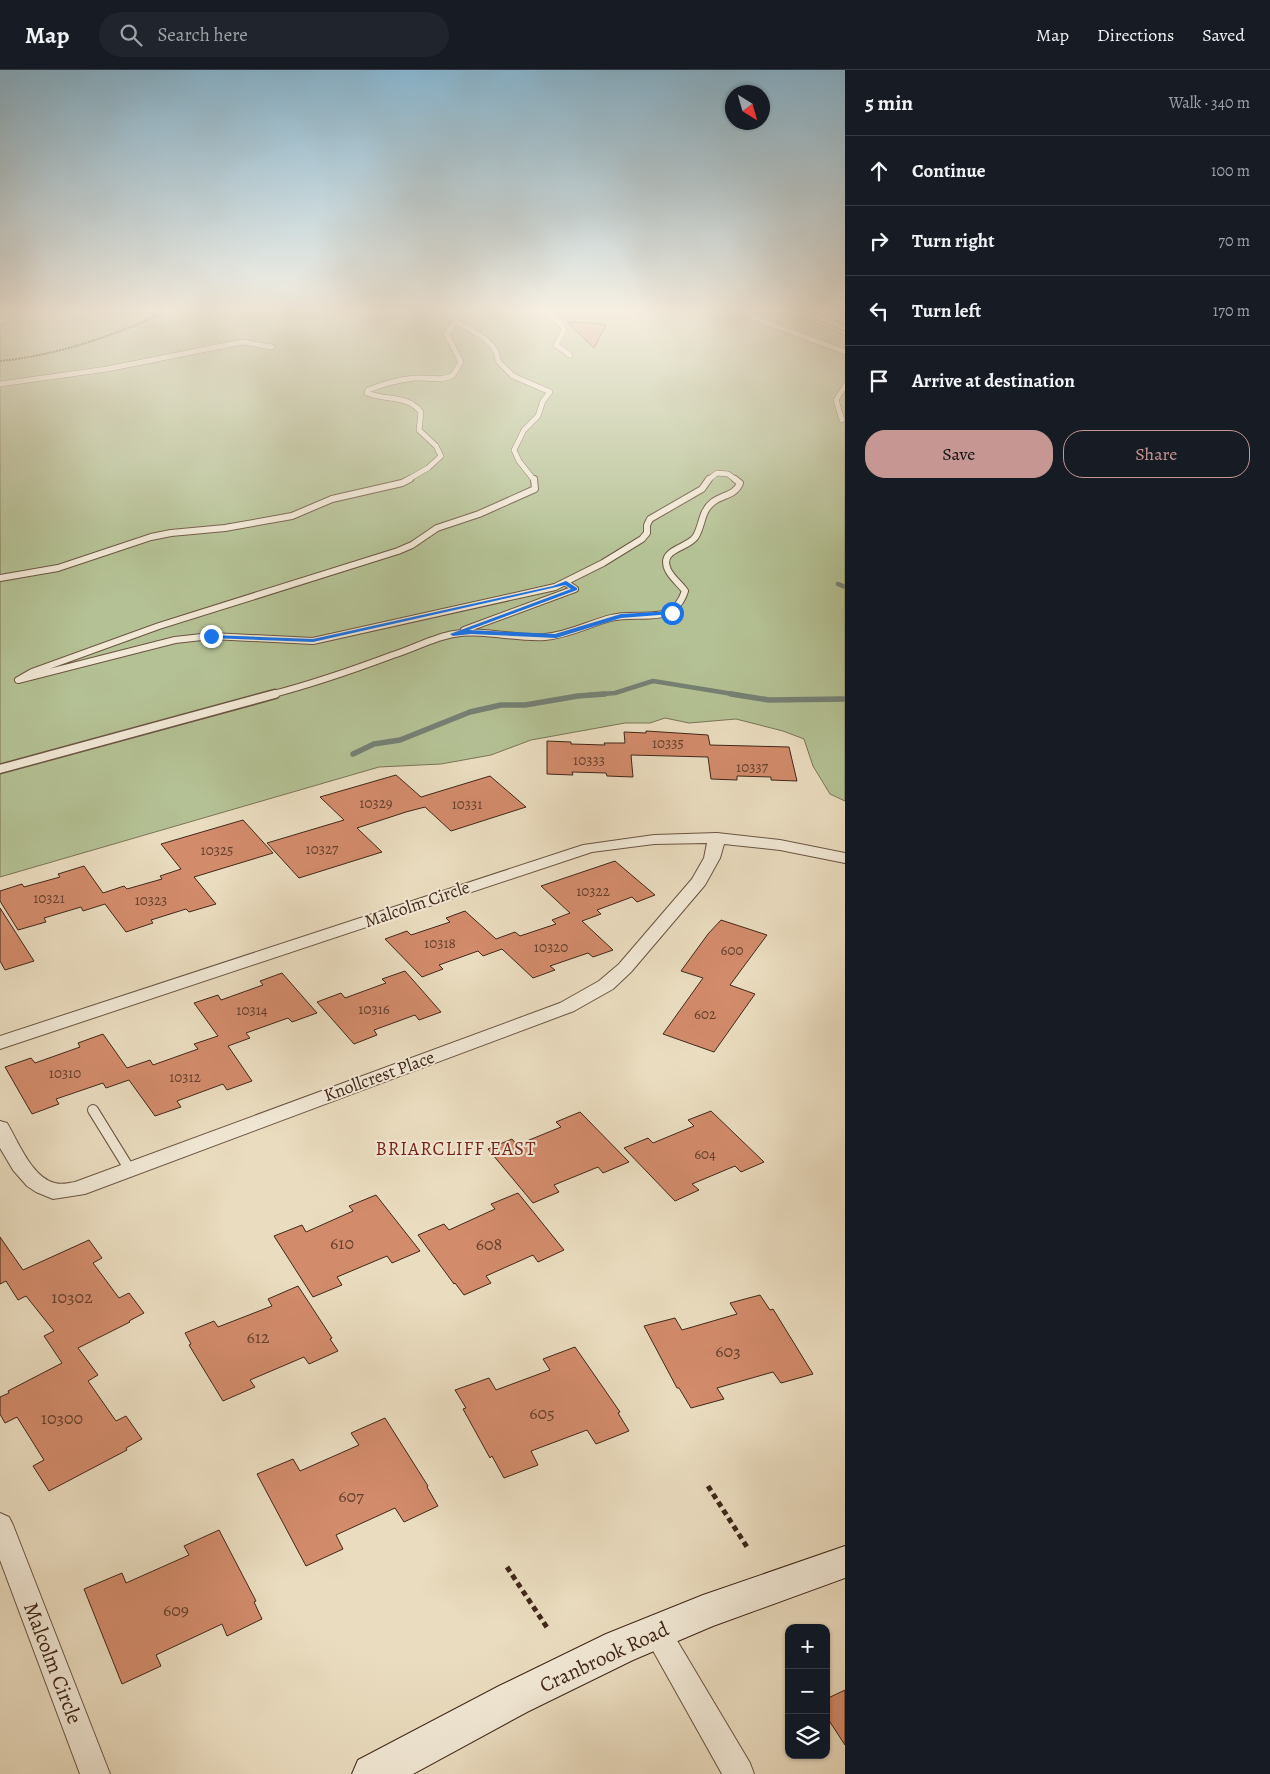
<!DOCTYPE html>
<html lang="en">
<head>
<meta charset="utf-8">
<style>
	body { margin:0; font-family:Alegreya,serif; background:#20242c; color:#f1f3f6 }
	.controls { position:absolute; right:15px; bottom:15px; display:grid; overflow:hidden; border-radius:10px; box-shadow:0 1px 4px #0004 }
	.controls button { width:45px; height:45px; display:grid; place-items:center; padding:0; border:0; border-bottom:1px solid #363941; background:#171b24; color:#f1f3f6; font:25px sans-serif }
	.compass { position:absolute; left:725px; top:15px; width:45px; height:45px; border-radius:50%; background:#171b24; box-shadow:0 1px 4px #0004; rotate:143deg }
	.stop { position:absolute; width:15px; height:15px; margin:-11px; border:4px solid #1a73e8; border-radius:50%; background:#fff }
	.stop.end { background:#1a73e8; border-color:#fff; box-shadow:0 1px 5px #0008 }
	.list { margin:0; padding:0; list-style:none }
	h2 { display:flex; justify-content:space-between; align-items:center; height:65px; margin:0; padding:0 20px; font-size:21px }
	h2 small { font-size:16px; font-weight:400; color:#9ea1a6 }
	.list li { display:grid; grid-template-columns:32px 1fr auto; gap:15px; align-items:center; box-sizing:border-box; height:70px; padding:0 20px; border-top:1px solid #363941 }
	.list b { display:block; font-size:19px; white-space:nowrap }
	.list em { font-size:16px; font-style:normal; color:#9ea1a6 }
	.actions { display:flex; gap:10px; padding:15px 20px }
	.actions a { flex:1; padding:11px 0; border:1px solid #c59692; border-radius:20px; text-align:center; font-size:18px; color:#c59692 }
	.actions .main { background:#c59692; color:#111 }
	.icon { flex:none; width:28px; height:28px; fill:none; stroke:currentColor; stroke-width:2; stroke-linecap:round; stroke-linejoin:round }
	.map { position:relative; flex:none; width:845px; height:1704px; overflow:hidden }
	header { display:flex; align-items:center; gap:30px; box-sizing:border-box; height:70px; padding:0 25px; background:#171b24; border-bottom:1px solid #363941 }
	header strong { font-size:24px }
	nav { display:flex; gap:28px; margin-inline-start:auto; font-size:18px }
	.search { width:350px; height:45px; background:#20242c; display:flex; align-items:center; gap:12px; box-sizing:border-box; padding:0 18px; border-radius:28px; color:#9ea1a6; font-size:19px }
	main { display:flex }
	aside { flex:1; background:#171b24 }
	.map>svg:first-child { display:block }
</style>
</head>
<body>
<header>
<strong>Map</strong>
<div class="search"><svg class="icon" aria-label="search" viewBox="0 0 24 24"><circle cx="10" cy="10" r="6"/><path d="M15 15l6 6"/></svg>Search here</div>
<nav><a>Map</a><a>Directions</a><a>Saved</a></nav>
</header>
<main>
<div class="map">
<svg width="845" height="1704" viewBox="0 0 845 1704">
	<rect width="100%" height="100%" fill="#eadcbf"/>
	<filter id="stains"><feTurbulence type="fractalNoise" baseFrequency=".004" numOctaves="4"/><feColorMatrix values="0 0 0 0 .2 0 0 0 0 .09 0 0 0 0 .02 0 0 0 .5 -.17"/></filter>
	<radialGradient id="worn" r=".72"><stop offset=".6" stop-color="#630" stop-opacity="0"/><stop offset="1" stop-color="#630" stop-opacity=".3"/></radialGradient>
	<path fill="#b4c194" stroke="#7a7456" d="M0 242H789L845 265V731L830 724 813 696 804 669 783 661 736 649 689 653 665 648 650 653H625L531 670 491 685 441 694 379 697 0 807Z"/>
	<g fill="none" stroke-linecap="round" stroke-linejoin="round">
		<path stroke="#758074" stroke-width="4.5" d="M838 514 845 517
			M589 625 615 623 653 611 739 625"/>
		<path stroke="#758074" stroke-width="5.5" d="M731 624 769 630 845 629
			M353 684 374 674 400 670 470 642 501 635H525L578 626 605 624"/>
	</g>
	<path fill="#d28b6b" stroke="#412719" d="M567 252 593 253 606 255 594 278Z
		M646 661 708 665 710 675 789 677 797 711 771 710V707L737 706V710L711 709 708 687 631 685 633 707 607 706 606 703 572 702 573 705 547 704V671L571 672V674L605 675 604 673H625L624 662 646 663Z
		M396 705 421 727 490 706 526 737 451 761 425 737 406 742 357 758 382 782 299 808 267 773 344 750 320 727Z
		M243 750 273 783 194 807 216 834 189 842 186 839 151 850 153 853 126 862 105 834 83 841 81 837 44 848 46 852 18 860 0 831V821L22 814 24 817 60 807 58 804 84 796 103 823 124 816 127 819 162 809 160 806 181 799 161 774Z
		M615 791 655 825 637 832 632 827 597 840 601 844 582 851 613 880 593 887 588 883 550 896 555 900 533 908 502 879 483 886 478 881 439 895 443 899 422 907 385 869 407 861 411 865 450 852 446 848 465 841 496 869 515 862 520 866 556 854 552 850 570 843 541 816Z
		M0 838 34 891 5 900 0 891Z
		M721 850 767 865 730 915 755 924 714 982 663 964 703 908 681 901 708 864Z
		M405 901 441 942 419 950 415 945 374 960 377 965 354 974 317 932 341 923 345 928 386 913 382 909Z
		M282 903 317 943 292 952 288 948 246 963 250 968 228 976 252 1011 227 1020 223 1014 177 1031 181 1037 155 1046 129 1010 106 1018 103 1013 56 1029 59 1034 32 1044 5 997 31 988 35 993 80 977 78 973 103 964 127 998 150 990 153 995 198 979 194 974 218 966 194 933 218 925 221 930 263 915 260 911Z
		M711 1041 764 1092 741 1102 735 1096 692 1114 699 1120 675 1131 624 1078 648 1068 653 1073 694 1056 688 1050Z
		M580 1042 629 1092 603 1103 598 1097 554 1115 559 1122 533 1133 488 1079 512 1069 517 1075 561 1057 556 1052Z
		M518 1123 564 1180 538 1192 533 1185 486 1206 491 1213 464 1225 455 1213 454 1214 418 1165 444 1154 449 1160 495 1139 491 1134Z
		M376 1125 420 1181 392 1193 387 1186 337 1207 342 1215 313 1227 274 1166 302 1155 306 1162 353 1141 349 1136Z
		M0 1167 23 1200 89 1170 102 1188 93 1193 119 1228 129 1223 144 1243 129 1251 130 1252 78 1278 98 1305 88 1311 116 1351 126 1346 142 1369 126 1378 127 1380 49 1421 33 1396 44 1390 17 1347 5 1353 0 1344V1327L9 1323 8 1321 62 1293 44 1266 54 1261 26 1226 18 1230 6 1211 0 1214Z
		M298 1216 332 1268 330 1269 338 1281 309 1294 304 1287 250 1310 255 1317 223 1331 189 1275 191 1274 185 1263 214 1251 218 1257 272 1236 268 1229Z
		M760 1225 770 1240 773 1239 813 1304 781 1313 773 1302 717 1318 724 1329 691 1338 679 1318H677L644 1256 675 1248 682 1260 737 1244 730 1233Z
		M575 1277 620 1342 618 1343 629 1361 596 1374 587 1360 531 1381 538 1395 504 1408 492 1386 490 1388 463 1339 466 1338 455 1320 489 1308 496 1320 550 1300 543 1289Z
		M385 1348 428 1416 427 1417 438 1436 404 1452 395 1438 336 1465 343 1479 306 1496 257 1404 293 1389 300 1401 359 1375 351 1363Z
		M219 1460 256 1531 254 1532 262 1549 227 1566 222 1554 156 1585 161 1596 122 1614 84 1519 122 1503 126 1513 189 1485 184 1476Z
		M845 1620V1675L826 1646V1629Z"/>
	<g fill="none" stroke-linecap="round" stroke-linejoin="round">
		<defs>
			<path id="lane-far3" d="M546 242 561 254 564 260 556 275 570 285
				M739 242 845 282
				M0 251 9 248 5 242
				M0 314 107 299 242 272 272 277
				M842 350 836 330 845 316
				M407 410 428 398 441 386 436 376 419 360 421 342C406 324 386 331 367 323L368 320C383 314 398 310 414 308 427 307 441 312 453 305L461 292 446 263 455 254 453 250C469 260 498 270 498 291L513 306 550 322 543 331 538 346 524 360 514 380 519 391 534 410
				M708 410 717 403 728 404 736 410"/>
			<path id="lane-far2" d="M534 409 535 419 479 444 437 458 412 475 398 481 159 556 32 602 18 610 175 570 211 566 313 571 555 517 603 493 642 469 647 463V455L650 449 702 419 709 409
				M0 508 58 498 151 467 171 463 225 458 292 446 332 429 402 413 410 409
				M464 560 575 519 566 513
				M270 625C312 614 353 600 393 585 413 579 434 567 454 564 484 559 515 569 545 567 569 565 588 554 611 548 640 540 673 558 685 521 680 514 672 508 668 500 658 478 689 479 696 466 703 454 701 441 713 432 722 425 736 425 740 413L735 409"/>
			<path id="lane-far1" d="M0 699 275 624"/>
			<path id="lane" d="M93 1040 130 1100"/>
			<path id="street" d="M801 242H813L845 255V261Z
				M717 763 780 770 845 783V793L780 780 724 774 720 788 705 815 631 902 613 919 574 941 85 1124 53 1129 36 1122 27 1116 13 1100 0 1078V1051L7 1053C18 1071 32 1108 55 1113 61 1115 69 1113 75 1112L560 933 599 911 619 894 692 809 704 788 707 773 654 774 592 782 0 979V966L583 775 654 765Z
				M0 1443 9 1447 13 1455 110 1704H80L0 1490Z
				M656 1548 666 1552 750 1693 754 1704H722L642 1561 646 1552Z"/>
			<path id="secondary" d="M845 1476V1508L713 1556 633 1590 527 1642 413 1704H352L358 1690 499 1616 606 1564 703 1525Z"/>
		</defs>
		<use href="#lane-far3" stroke="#6b5442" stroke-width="6"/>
		<use href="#lane-far2" stroke="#6b5442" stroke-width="8"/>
		<use href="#lane-far1" stroke="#6b5442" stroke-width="11"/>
		<use href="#lane" stroke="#6b5442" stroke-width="12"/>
		<use href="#street" stroke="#6b5442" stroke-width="2"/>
		<use href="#secondary" stroke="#412719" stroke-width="2"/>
		<path stroke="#412719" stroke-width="2" stroke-dasharray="2 1" stroke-linecap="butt" d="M432 242 435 245 441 246
			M0 291C59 285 112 266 166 242"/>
		<path stroke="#412719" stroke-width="5" stroke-dasharray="5.5 4" stroke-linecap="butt" d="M708 1416 747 1477
			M507 1497 548 1559"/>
		<use href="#lane-far3" stroke="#f1e8d5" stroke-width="5"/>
		<use href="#lane-far2" stroke="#f1e8d5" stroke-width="6"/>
		<use href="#lane-far1" stroke="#f1e8d5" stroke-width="8"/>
		<use href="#lane" stroke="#f1e8d5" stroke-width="10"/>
		<use href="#street" fill="#f1e8d5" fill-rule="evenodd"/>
		<use href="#secondary" fill="#f1e8d5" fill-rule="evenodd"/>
	</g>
	<linearGradient id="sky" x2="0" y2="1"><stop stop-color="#88b7d2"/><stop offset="0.5" stop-color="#f6efe2"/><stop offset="1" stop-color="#f6efe2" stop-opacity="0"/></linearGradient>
	<rect width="845" height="481" fill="url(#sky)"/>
	<path fill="#1a73e8" d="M566 511 577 518V520L469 560 555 564 621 544 672 541 675 543 672 544 621 548 556 568 471 564 453 566 450 564 571 519 565 515 313 572 211 568 208 566 211 565 313 569 553 516Z"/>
	<g text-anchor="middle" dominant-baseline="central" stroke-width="4" stroke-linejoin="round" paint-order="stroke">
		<g font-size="15" fill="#65402e">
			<text x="668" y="673">10335</text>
			<text x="589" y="690">10333</text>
			<text x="752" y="697">10337</text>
			<text x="376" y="733">10329</text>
			<text x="467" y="734">10331</text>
			<text x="322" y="779">10327</text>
			<text x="217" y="780">10325</text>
			<text x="593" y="821">10322</text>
			<text x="49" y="828">10321</text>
			<text x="151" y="830">10323</text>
			<text x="440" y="873">10318</text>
			<text x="551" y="877">10320</text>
			<text x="732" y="880">600</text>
			<text x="374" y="939">10316</text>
			<text x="252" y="940">10314</text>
			<text x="705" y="944">602</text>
			<text x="65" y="1003">10310</text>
			<text x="185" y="1007">10312</text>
			<text x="705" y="1084">604</text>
		</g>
		<g font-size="18" fill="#412719" stroke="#f1e8d5">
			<text transform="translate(417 834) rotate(-19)">Malcolm Circle</text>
			<text transform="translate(379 1006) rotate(-20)">Knollcrest Place</text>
		</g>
		<g font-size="18" fill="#65402e">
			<text x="342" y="1173">610</text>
			<text x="489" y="1174">608</text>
			<text x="72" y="1227">10302</text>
			<text x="258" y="1267">612</text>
			<text x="728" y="1281">603</text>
			<text x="542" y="1343">605</text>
			<text x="62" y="1348">10300</text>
			<text x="351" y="1426">607</text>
			<text x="176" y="1540">609</text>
		</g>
		<g font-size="19" letter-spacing="1" fill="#7a1f14" stroke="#f1e8d5">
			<text x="456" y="1079">BRIARCLIFF EAST</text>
		</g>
		<g font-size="21" fill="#412719" stroke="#f1e8d5">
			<text transform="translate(604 1587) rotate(-25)">Cranbrook Road</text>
			<text transform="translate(53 1593) rotate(69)">Malcolm Circle</text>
		</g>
	</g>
	<rect width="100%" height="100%" filter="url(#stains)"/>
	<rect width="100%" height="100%" fill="url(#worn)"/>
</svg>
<div class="controls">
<button>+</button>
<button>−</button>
<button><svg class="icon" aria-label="layers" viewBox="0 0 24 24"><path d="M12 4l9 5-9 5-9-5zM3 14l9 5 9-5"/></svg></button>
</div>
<svg class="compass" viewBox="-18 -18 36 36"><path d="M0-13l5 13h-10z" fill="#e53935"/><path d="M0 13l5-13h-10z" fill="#9ea1a6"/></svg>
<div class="stop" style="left:672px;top:543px"></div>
<div class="stop end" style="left:211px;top:566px"></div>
</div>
<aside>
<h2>5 min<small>Walk · 340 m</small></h2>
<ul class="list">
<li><svg class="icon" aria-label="ahead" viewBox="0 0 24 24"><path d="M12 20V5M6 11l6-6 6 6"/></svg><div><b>Continue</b></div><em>100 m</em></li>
<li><svg class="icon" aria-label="right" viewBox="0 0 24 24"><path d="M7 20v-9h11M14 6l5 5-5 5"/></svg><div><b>Turn right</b></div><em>70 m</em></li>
<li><svg class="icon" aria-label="left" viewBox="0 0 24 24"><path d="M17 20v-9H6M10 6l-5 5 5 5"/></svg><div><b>Turn left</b></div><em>170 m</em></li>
<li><svg class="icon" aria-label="arrive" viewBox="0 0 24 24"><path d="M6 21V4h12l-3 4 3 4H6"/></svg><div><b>Arrive at destination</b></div></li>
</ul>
<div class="actions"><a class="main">Save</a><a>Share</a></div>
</aside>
</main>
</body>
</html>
